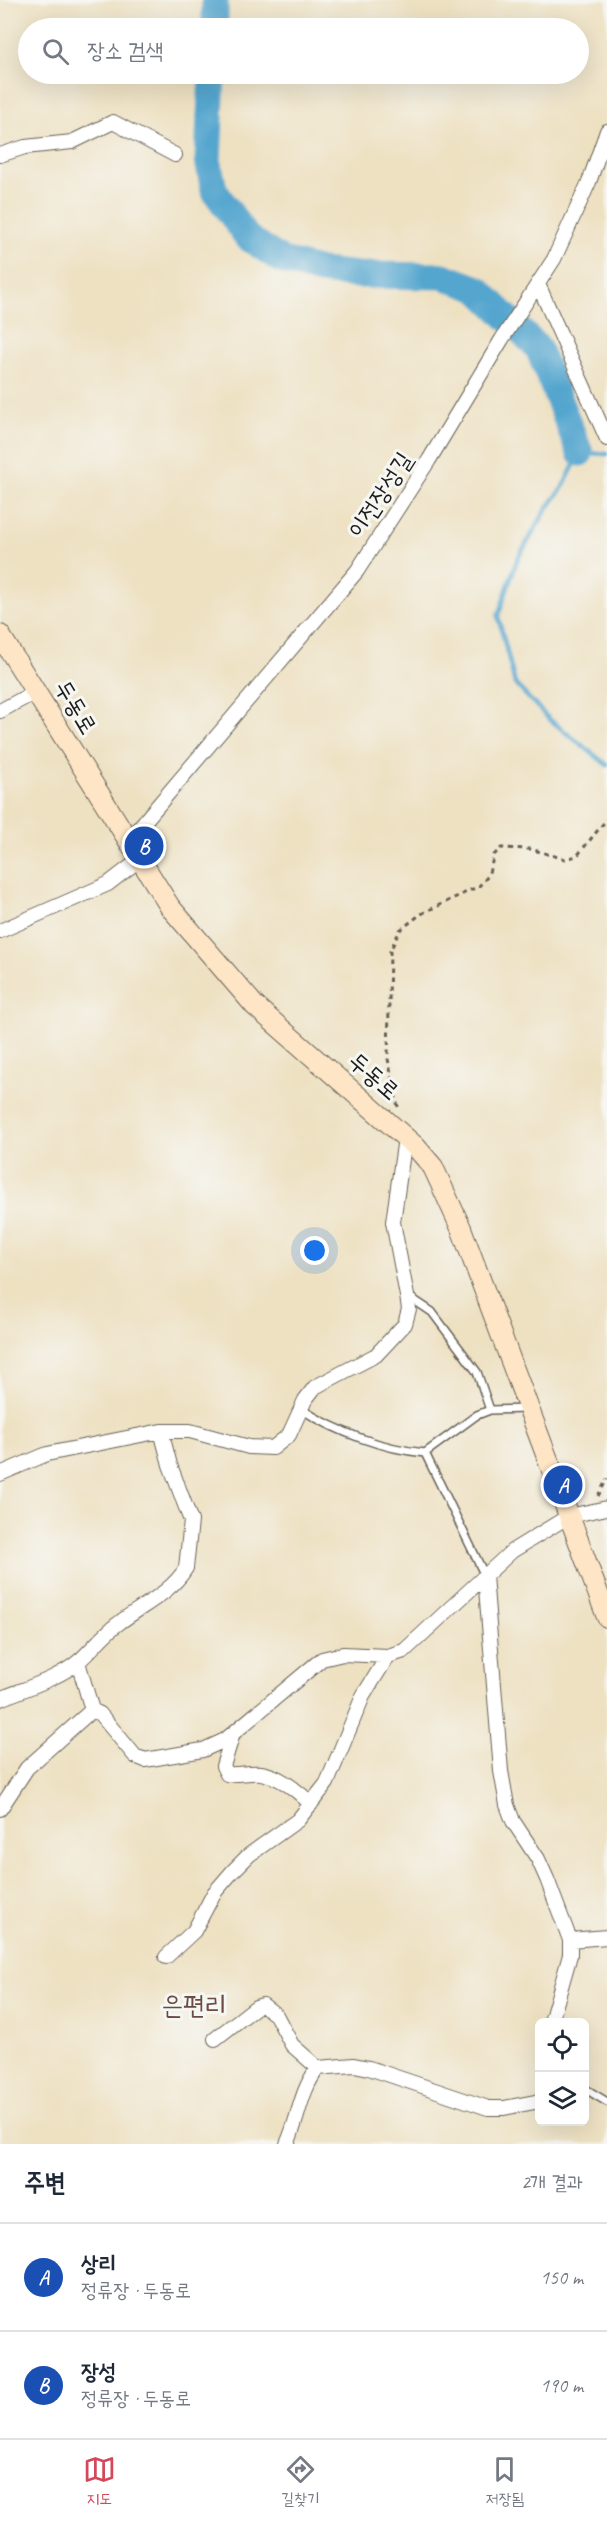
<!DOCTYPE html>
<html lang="ko">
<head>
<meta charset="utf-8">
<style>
	body { margin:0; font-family:Caveat,"Poor Story",sans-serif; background:#f2f2f3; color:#1f2937 }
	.controls { position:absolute; right:18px; bottom:18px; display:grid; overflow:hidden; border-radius:9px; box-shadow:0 6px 24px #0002 }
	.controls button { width:54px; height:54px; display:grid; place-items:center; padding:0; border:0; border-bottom:2px solid #e0e1e3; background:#fff; color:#1f2937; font:30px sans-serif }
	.you { position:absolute; left:315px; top:1251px; width:21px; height:21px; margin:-15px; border:4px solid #fff; border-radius:50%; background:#1a73e8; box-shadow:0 0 0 9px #1a73e833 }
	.badge { display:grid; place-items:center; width:39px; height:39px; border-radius:50%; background:#d1495b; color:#fff; font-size:20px; font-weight:700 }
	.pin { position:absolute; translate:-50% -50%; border:3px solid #fff; box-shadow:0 2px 6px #0006 }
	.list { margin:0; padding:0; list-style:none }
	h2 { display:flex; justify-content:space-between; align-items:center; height:78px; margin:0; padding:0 24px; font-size:26px }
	h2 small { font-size:20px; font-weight:400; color:#747a83 }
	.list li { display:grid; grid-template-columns:39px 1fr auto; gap:18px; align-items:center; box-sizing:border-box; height:108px; padding:0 24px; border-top:2px solid #e0e1e3 }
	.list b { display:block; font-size:22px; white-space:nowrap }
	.list p { margin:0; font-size:20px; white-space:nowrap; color:#747a83 }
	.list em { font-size:20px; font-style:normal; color:#747a83 }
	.icon { flex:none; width:33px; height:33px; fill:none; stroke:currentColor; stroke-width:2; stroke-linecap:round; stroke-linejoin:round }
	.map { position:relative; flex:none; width:607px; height:2144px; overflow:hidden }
	.search { position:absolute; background:#fff; box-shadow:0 6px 24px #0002; left:18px; right:18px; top:18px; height:66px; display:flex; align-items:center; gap:15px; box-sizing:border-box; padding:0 21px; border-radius:33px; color:#747a83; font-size:22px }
	.sheet { height:294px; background:#fff }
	nav { display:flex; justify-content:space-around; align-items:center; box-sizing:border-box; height:84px; border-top:2px solid #e0e1e3; background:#fff; font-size:16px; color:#747a83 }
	nav a { display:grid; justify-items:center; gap:3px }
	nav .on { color:#d1495b }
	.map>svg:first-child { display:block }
</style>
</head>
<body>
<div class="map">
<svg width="607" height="2144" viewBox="0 0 607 2144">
	<rect width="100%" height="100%" fill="#f6f6f2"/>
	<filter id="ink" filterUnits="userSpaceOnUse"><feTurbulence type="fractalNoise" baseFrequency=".0167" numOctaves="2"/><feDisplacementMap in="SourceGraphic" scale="12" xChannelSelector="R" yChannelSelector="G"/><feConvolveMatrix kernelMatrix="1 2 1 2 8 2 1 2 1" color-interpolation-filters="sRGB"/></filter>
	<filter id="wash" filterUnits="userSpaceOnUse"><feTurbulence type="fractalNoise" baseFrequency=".008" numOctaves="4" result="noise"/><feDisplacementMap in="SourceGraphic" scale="24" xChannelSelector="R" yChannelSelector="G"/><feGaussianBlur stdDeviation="1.35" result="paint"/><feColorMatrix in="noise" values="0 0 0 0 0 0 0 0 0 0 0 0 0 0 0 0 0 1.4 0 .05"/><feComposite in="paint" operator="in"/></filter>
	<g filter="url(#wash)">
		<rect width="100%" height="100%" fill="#eee1c2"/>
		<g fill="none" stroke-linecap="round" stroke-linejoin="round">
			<path stroke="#54a6cf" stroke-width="4.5" d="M607 454 580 453 563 487 546 510 517 560 498 616 515 684 549 719 607 765"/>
			<path stroke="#54a6cf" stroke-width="27" d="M215 0V28
				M212 74 208 160 214 190 247 237 281 260 321 271 358 275 443 276 478 289 538 348 580 453"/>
		</g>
	</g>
	<g filter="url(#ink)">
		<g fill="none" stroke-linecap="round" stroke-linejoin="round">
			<defs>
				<path id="lane" d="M408 1296 432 1312 477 1372 490 1410
					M301 1409C337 1432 383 1449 425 1453L477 1415 490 1410 526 1409
					M425 1453 485 1576
					M584 2088 607 2102"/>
				<path id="street" d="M0 155 25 147 72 142 113 122 175 155
					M538 284 607 439
					M0 711 37 691
					M127 842 357 571 429 460 502 339 554 259 589 182 607 131
					M0 931 108 884 139 860
					M0 1474 47 1454 161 1431H190L249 1447 273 1448 289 1435 305 1400 315 1387 376 1355 405 1324 409 1309 407 1296 393 1222 405 1138
					M485 1576 501 1771 507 1805 513 1821 538 1859 547 1879 570 1940 607 1937
					M78 1662 92 1710
					M0 1699C24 1689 60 1678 79 1661 93 1649 103 1634 119 1623 141 1606 171 1593 186 1568L191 1521 170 1465 161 1431
					M233 1734 223 1766 227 1774C238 1775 250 1772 261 1773 280 1776 298 1791 311 1804
					M0 1809 27 1768 92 1710 100 1714 135 1756 145 1760 203 1750 225 1740 322 1659 343 1654 388 1656 404 1651 512 1551 569 1516 607 1508
					M166 1957 194 1931 214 1893 233 1871 249 1855 298 1820 327 1783 363 1696 388 1656
					M551 2022 570 1955V1940
					M215 2039 256 2007 263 2005 276 2015 292 2045 318 2068
					M287 2144C299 2118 300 2091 318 2068L354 2065 369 2068 488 2108H504L540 2101"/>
				<path id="secondary" d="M0 635 170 907 255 1006 415 1146 433 1167 461 1228 607 1617"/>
			</defs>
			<use href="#lane" stroke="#666156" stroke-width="10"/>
			<use href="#street" stroke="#666156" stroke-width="16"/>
			<use href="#secondary" stroke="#666156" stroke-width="22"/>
			<path stroke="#666156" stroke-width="3" stroke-dasharray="4.5 4.5" stroke-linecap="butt" d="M398 1107 388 1059 390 951 400 930 421 914 479 886 488 876 494 855 501 848 530 849 565 859 577 856 607 819
				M598 1496 607 1479"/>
			<use href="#lane" stroke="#fff" stroke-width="7"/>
			<use href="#street" stroke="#fff" stroke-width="14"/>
			<use href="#secondary" stroke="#fde5c5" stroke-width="20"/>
		</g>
	</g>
	<g text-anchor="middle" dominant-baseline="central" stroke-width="6" stroke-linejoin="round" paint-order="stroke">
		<g font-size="24" fill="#1c1c1c" stroke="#f6f6f2">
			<text transform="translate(380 495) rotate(-57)">이전장성길</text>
			<text transform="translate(76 707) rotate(59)">두동로</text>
			<text transform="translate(374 1076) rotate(41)">두동로</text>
		</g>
		<g font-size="27" fill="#6b4c45" stroke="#f6f6f2">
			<text x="194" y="2005">은편리</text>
		</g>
	</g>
</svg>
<div class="controls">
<button><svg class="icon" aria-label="locate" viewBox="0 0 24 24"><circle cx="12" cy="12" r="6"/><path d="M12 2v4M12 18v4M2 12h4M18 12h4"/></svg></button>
<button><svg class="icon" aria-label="layers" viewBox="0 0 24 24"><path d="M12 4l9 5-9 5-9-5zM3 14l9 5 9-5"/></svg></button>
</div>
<div class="you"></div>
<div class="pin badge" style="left:563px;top:1485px;background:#1a4fb4">A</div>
<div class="pin badge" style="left:144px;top:846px;background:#1a4fb4">B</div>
<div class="search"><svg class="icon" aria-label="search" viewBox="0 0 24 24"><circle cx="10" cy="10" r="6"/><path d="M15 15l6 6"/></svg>장소 검색</div>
</div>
<section class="sheet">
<h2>주변<small>2개 결과</small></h2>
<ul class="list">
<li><span class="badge" style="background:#1a4fb4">A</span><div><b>상리</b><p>정류장 · 두동로</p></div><em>150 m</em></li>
<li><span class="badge" style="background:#1a4fb4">B</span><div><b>장성</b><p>정류장 · 두동로</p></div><em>190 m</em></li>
</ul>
</section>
<nav>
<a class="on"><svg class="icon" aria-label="map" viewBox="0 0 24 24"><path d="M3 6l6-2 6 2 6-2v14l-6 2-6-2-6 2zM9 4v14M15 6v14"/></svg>지도</a>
<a><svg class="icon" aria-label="directions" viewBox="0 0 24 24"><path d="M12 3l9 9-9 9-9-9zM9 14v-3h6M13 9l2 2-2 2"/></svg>길찾기</a>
<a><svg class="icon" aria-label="saved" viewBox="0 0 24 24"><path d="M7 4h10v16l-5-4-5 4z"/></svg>저장됨</a>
</nav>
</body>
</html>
